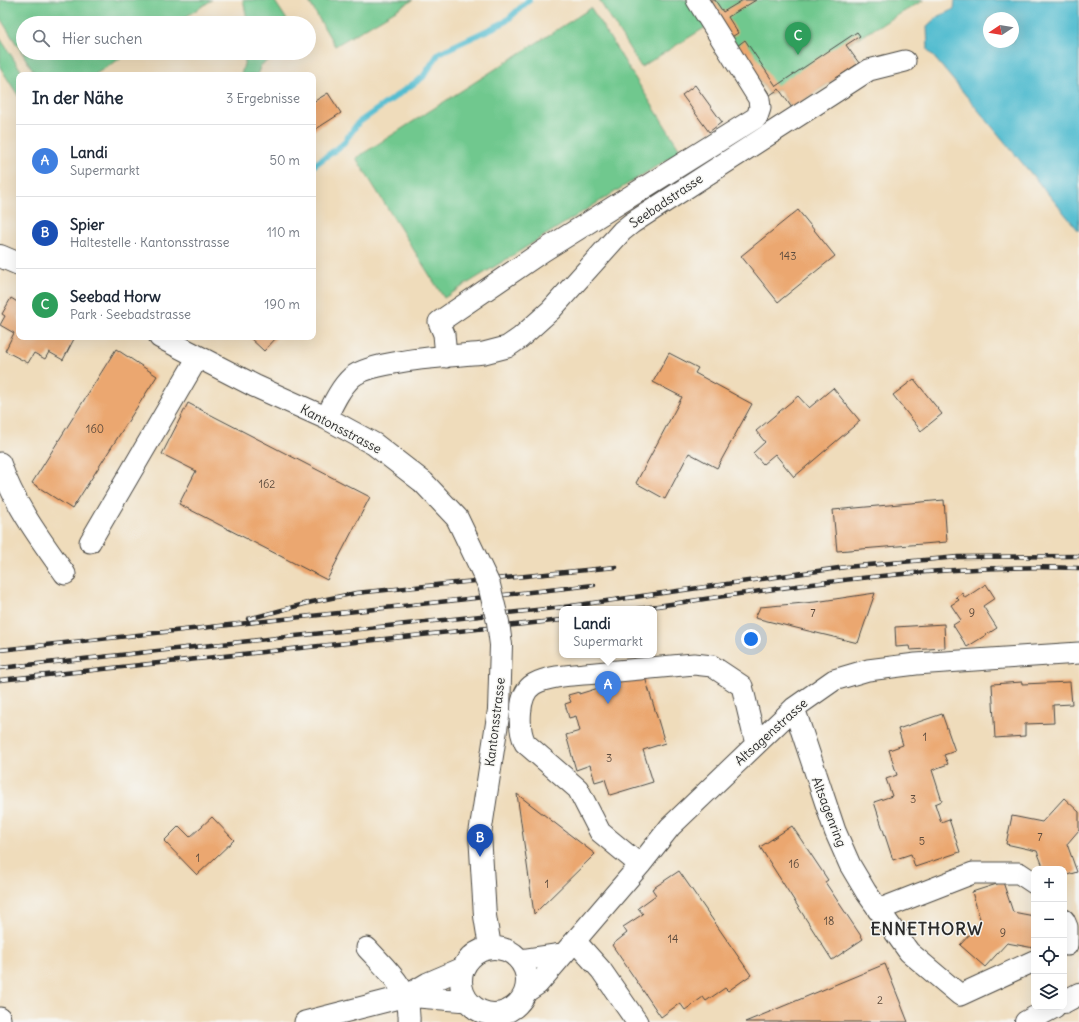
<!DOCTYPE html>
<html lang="de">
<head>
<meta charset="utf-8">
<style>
	body { margin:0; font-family:Delius,sans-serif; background:#f6f6f7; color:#1f2937 }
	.controls { position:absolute; right:12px; bottom:12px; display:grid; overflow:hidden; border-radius:8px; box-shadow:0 4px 16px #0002 }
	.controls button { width:36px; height:36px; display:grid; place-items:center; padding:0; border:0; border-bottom:1px solid #e0e1e3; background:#fff; color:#1f2937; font:20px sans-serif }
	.compass { position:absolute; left:983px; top:12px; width:36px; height:36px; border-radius:50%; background:#fff; box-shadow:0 4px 16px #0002; rotate:258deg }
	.you { position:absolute; left:751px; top:639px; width:14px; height:14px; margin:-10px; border:3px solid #fff; border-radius:50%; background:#1a73e8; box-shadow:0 0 0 6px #1a73e833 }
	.badge { display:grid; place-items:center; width:26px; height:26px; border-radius:50%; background:#0b8043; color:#fff; font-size:13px; font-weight:700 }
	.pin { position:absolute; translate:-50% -33px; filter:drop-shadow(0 1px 2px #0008) }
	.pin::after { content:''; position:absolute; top:21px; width:14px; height:12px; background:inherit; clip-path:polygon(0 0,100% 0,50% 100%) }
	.popup { position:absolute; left:559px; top:606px; width:98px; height:52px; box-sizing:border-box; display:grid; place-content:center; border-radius:8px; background:#fff; filter:drop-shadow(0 1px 3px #0005); font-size:13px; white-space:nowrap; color:#747a83 }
	.popup b { font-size:15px; color:#1f2937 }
	.popup::after { content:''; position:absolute; left:50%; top:100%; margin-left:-8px; border:8px solid transparent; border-top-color:#fff }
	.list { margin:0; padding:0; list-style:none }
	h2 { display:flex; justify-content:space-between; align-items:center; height:52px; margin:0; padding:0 16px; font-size:17px }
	h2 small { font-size:13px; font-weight:400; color:#747a83 }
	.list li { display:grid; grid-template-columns:26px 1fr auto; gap:12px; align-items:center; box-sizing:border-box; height:72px; padding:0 16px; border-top:1px solid #e0e1e3 }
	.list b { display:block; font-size:15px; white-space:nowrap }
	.list p { margin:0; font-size:13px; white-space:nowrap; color:#747a83 }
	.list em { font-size:13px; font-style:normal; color:#747a83 }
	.icon { flex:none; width:22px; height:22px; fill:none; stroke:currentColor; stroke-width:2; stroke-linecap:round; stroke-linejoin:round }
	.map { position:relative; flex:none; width:1079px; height:1022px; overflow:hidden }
	.search { position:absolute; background:#fff; box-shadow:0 4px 16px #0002; left:16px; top:16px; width:300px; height:44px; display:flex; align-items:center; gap:10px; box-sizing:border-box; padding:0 14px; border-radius:22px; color:#747a83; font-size:15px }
	.panel { position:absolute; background:#fff; box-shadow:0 4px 16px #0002; left:16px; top:72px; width:300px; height:268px; border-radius:8px }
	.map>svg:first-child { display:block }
</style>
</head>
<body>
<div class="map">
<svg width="1079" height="1022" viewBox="0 0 1079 1022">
	<rect width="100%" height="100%" fill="#f6f6f2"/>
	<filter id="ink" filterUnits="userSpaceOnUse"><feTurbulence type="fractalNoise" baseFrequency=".025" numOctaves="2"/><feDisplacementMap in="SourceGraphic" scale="8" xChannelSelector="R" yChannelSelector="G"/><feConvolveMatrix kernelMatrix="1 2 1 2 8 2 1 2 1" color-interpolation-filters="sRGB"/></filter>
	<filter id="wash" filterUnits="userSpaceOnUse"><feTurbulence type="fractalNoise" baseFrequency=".012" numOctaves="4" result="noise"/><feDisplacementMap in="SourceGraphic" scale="16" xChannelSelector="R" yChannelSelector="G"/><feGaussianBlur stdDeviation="0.9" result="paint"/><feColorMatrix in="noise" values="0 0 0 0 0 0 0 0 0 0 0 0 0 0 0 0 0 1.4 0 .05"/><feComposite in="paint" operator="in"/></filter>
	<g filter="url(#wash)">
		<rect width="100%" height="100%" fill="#efdcbb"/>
		<path fill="#70c88e" stroke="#4e7a5c" d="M0 0H212L176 23H23V53H129L94 75H36L0 18Z
			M243 0H274L289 23H248Z
			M308 0H413L335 46Z
			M599 0H689L706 27 641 67Z
			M706 0H924L846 45 859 63 792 108 779 89 770 95Z
			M591 8 681 151 444 298 356 158Z
			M0 38 24 75H19V97L0 67Z
			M247 53H280L261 65 257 75H241Z"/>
		<path fill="#54bdd0" stroke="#40747e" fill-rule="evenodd" d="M955 0H1079V231L928 50 927 26 937 17 954 9ZM989 18H1013V42H989Z"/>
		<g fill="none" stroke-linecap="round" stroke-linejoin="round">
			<path stroke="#54bdd0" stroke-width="6" d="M313 166 342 145 358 123 423 77 439 53 505 22 529 0"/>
		</g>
		<g id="blocks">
			<path fill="#eba770" d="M706 0H715L723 12 743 0H756L728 17 738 33 730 38Z
				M857 32 860 36 846 45 859 63 792 108 779 89 770 95 737 46 745 40 776 86Z
				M695 85 722 122 709 132 682 95Z
				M328 93 341 113 313 131V102Z
				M798 210 835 256 778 302 741 256Z
				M11 298 19 303V337H75L63 360 49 352 45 359 34 353 28 363 5 351 14 333 0 325 5 316 2 314Z
				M249 337H277L264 351Z
				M116 349 157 376 72 509 32 483Z
				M669 353 698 368 695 373 752 404 717 468 689 453 665 499 636 483 682 397 653 382Z
				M914 379 942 414 921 431 893 395Z
				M833 388 860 421 794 477 775 454 763 464 753 453 765 442 756 431 798 396 809 408Z
				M188 403 370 497 327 580 179 504 196 471 162 454Z
				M944 500 947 542 837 551 833 510Z
				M986 584 995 598 983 606 997 628 967 647 953 625 961 620 951 605 959 600 956 597 962 593 965 598Z
				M875 593 858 643 755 618 760 607 815 602Z
				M944 624 945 648 910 650 909 646 896 647 895 627Z
				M644 674 665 743 643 750 653 782 610 795 605 779 595 782 590 765 576 770 566 735 580 731 576 716 569 718 565 704 571 702 568 695 579 692V694Z
				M1022 682V684L1070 682 1072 704 1053 705 1054 723 1025 724V736L995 738 992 684Z
				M942 714 955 751 944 755 948 764 932 770 942 801 935 804 941 822 949 819 960 852 915 867 911 854 893 860 874 802 892 796 886 779 897 775 889 750 903 745 898 729Z
				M517 794 595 854 534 914Z
				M1064 798 1079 812V830L1067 844 1077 872 1064 876V869H1044L1037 851 1006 844 1012 816 1042 822Z
				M212 817 234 840 197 875 164 841 179 826 190 837Z
				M792 826 828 880 825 882 863 939 832 960 760 847Z
				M679 871 751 975 728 991 725 988 706 1001 703 997 685 1010 680 1003 661 1017 612 945 627 933 623 927 643 914 638 908 656 895 652 889Z
				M1003 882 1013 912 1034 916V948L1007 943 985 967 960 945 981 922 972 892Z
				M885 964 908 1022H745L767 1013Z"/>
		</g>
	</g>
	<g filter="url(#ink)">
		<use href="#blocks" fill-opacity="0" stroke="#484641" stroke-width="1"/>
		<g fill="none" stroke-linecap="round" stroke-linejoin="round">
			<defs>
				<path id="minor" d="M446 357 444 334 439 322 543 251 757 117 760 108 759 99 697 0
					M326 418C333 404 340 388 352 377 372 360 455 356 484 353L507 347 520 338 551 310 622 231 632 223 869 70 905 61
					M0 463C14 504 40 539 65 574
					M90 542 198 357
					M794 708 835 831 850 865 866 892 909 952 960 995 1034 961
					M640 865 600 832 578 789 525 743C518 729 517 694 534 684 550 675 578 675 596 673 629 670 661 667 694 664L712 666 742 686 756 744
					M878 910 973 873H1019L1034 883
					M1064 920 1067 927V945
					M575 941 601 970 637 1022
					M367 948C388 971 411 989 409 1022
					M521 960 562 954
					M526 992 538 984 640 865 670 827 794 708 834 680 868 670 916 664 1079 653
					M406 996 467 1001
					M0 1018V1022
					M305 1022 406 996 428 983 463 968"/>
				<path id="major" d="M0 256 19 264
					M160 337 255 386 326 418 374 444 423 482
					M490 947 485 916 480 834 499 710
					M461 981a33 33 0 1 1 66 0a33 33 0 1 1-66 0Z
					M1064 1002 1079 994
					M1026 1022 1054 1007"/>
			</defs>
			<use href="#minor" stroke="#484641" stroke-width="23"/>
			<use href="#major" stroke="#484641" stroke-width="24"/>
			<use href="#minor" stroke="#fff" stroke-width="21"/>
			<use href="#major" stroke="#fff" stroke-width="22"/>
			<defs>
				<path id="rail" d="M638 609C784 587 931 563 1079 568
					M248 619 312 602 356 593 616 567
					M0 650 594 585
					M0 668 564 607 846 567 958 557 1079 556
					M0 680 562 620"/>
			</defs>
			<use href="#rail" stroke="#2b2b2b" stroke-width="4.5"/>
			<use href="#rail" stroke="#f6f6f2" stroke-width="3" stroke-dasharray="9" stroke-linecap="butt"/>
			<defs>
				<path id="major-bridge" d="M423 482 457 518 489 585 498 622 501 645 499 710"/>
			</defs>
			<use href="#major-bridge" stroke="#484641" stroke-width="24" stroke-linecap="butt"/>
			<use href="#major-bridge" stroke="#fff" stroke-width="22"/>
		</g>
	</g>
	<g text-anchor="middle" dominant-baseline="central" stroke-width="3" stroke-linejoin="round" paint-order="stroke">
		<g font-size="11" fill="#5b4a3c">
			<text x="788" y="256">143</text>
			<text x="95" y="429">160</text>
			<text x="267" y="484">162</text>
			<text x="813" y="613">7</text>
			<text x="972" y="613">9</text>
			<text x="925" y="737">1</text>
			<text x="609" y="758">3</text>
			<text x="913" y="799">3</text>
			<text x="1040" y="837">7</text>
			<text x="922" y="841">5</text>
			<text x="198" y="858">1</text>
			<text x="794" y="864">16</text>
			<text x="547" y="884">1</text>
			<text x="829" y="921">18</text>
			<text x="1003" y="933">9</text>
			<text x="673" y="939">14</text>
			<text x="880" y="1000">2</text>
		</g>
		<g font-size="13" fill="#2b2b2b" stroke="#f6f6f2">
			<text transform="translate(666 201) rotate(-34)">Seebadstrasse</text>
			<text transform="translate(341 429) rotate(28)">Kantonsstrasse</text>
			<text transform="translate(495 722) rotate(-83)">Kantonsstrasse</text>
			<text transform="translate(771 732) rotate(-42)">Altsagenstrasse</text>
			<text transform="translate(829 812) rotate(69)">Altsagenring</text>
		</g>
		<g font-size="17" font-weight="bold" letter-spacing="1" fill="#2b2b2b" stroke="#f6f6f2">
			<text x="927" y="929">ENNETHORW</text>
		</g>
	</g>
</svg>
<div class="controls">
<button>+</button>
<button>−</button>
<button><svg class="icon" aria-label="locate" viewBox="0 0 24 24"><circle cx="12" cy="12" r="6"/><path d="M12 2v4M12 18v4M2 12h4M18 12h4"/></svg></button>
<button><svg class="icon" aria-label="layers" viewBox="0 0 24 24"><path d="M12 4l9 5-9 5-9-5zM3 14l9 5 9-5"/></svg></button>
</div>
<svg class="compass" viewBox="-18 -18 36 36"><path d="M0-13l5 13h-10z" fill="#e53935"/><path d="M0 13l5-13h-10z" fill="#747a83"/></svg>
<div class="you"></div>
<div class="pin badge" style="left:608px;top:704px;background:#3f7fe0">A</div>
<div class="popup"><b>Landi</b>Supermarkt</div>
<div class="pin badge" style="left:480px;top:857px;background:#1a4fb4">B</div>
<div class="pin badge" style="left:798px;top:55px;background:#2e9e5b">C</div>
<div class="search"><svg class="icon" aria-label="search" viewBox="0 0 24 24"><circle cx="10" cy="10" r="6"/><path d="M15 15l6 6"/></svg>Hier suchen</div>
<section class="panel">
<h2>In der Nähe<small>3 Ergebnisse</small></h2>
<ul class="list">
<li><span class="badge" style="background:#3f7fe0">A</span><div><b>Landi</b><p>Supermarkt</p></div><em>50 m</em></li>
<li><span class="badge" style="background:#1a4fb4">B</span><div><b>Spier</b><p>Haltestelle · Kantonsstrasse</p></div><em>110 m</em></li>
<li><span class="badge" style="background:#2e9e5b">C</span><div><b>Seebad Horw</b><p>Park · Seebadstrasse</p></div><em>190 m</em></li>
</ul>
</section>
</div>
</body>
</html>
